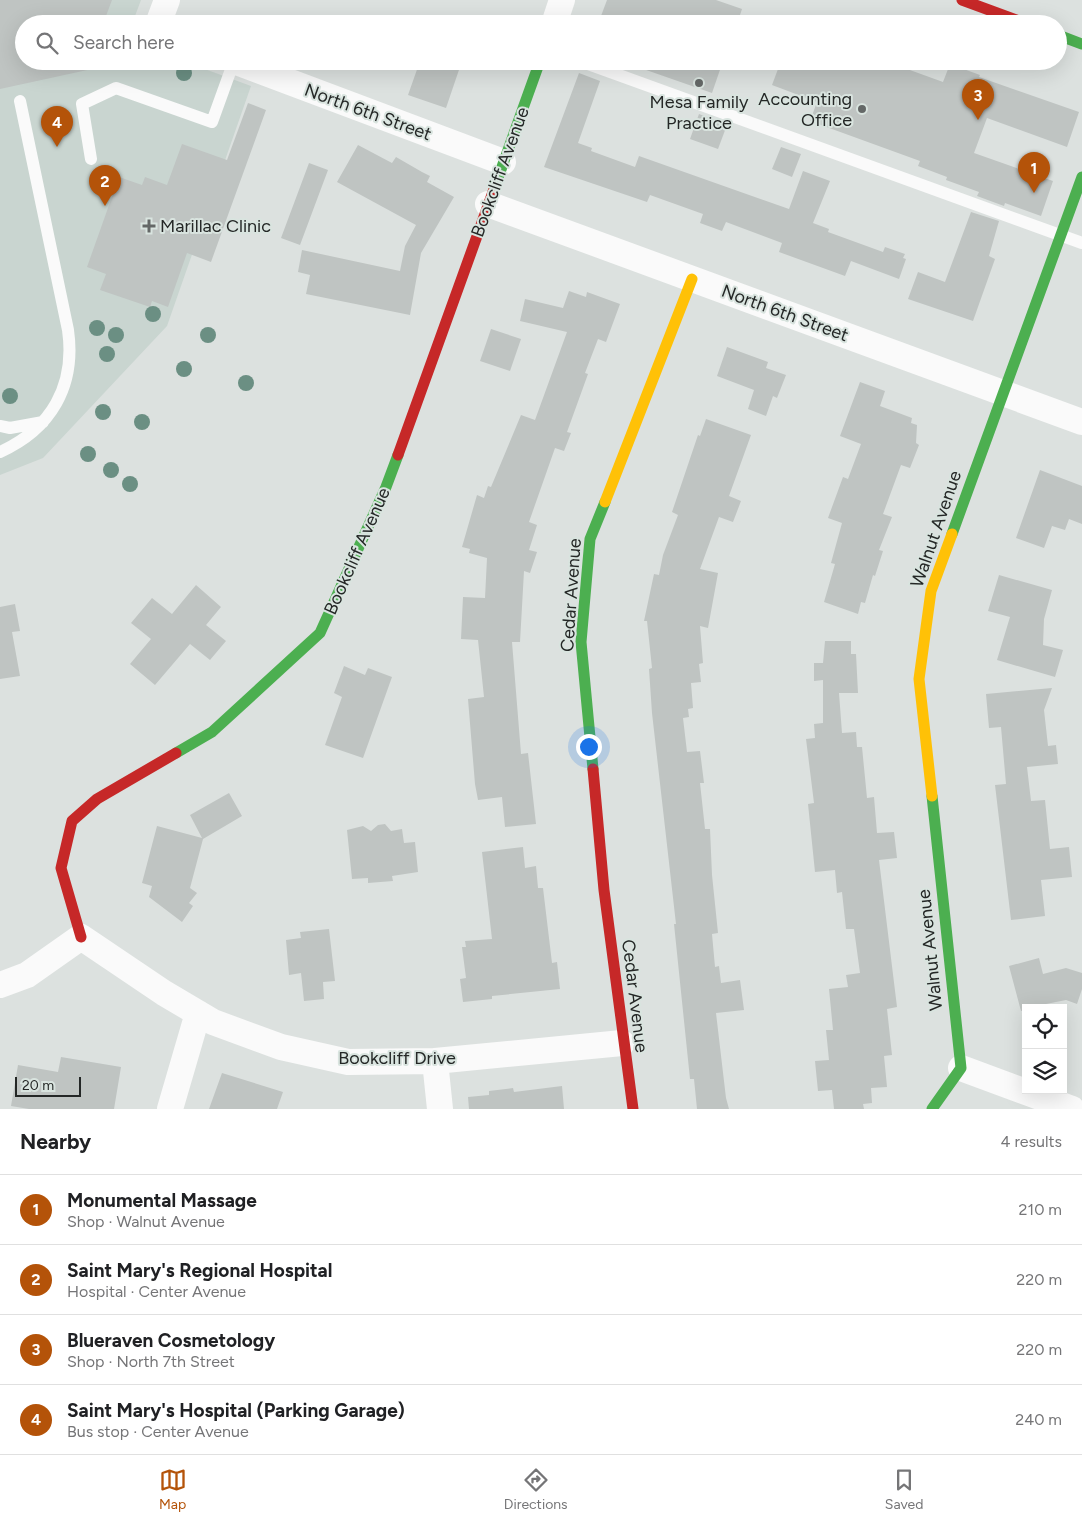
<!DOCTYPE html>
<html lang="en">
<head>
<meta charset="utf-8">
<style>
	body { margin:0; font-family:Figtree,sans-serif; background:#f2f2f2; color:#202124 }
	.controls { position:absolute; right:15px; bottom:15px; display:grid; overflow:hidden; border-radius:0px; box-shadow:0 5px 20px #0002 }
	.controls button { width:45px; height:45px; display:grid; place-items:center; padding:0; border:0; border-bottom:1px solid #e0e0e0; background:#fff; color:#202124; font:25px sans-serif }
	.scale { position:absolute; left:15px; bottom:12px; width:66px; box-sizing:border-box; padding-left:5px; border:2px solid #242726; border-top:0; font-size:14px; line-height:18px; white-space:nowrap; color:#242726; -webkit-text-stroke:4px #d9e4df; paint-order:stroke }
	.you { position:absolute; left:588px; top:746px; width:18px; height:18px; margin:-12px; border:4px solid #fff; border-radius:50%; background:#1a73e8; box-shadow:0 0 0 8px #1a73e833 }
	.badge { display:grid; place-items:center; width:32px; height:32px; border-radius:50%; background:#b45309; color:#fff; font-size:16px; font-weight:700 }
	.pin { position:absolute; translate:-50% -41px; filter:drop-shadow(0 1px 2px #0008) }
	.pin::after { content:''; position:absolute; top:26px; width:18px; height:15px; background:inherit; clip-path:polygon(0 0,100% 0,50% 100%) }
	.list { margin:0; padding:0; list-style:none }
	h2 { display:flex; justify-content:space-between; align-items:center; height:65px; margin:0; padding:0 20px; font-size:21px }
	h2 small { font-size:16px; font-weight:400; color:#757577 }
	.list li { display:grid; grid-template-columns:32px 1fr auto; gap:15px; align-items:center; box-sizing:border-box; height:70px; padding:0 20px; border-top:1px solid #e0e0e0 }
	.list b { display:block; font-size:19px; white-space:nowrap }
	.list p { margin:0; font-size:16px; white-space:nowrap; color:#757577 }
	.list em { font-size:16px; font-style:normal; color:#757577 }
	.icon { flex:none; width:28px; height:28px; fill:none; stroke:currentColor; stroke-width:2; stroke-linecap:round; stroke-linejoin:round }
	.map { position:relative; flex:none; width:1082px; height:1109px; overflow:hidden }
	.search { position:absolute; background:#fff; box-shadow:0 5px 20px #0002; left:15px; right:15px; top:15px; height:55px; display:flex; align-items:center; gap:12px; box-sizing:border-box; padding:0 18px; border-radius:28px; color:#757577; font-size:19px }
	.sheet { height:345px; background:#fff }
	nav { display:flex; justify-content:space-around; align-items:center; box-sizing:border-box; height:70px; border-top:1px solid #e0e0e0; background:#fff; font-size:14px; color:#757577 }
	nav a { display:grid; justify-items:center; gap:2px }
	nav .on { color:#b45309 }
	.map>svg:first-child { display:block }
</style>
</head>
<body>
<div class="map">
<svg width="1082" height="1109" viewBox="0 0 1082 1109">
	<rect width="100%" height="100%" fill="#dce1df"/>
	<path fill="#c9d5d0" d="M0 0H141L132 24H24V61H183L251 86 167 326 43 458 0 475Z"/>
	<path fill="#bfc4c2" d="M0 0H112L103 24H24V61H91L92 69 0 89Z
		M607 0H716L742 9 737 24H598Z
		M420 61H462L446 108 408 95Z
		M629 61H723L712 93 629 64Z
		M781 61H885L943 82 950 64 980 75 979 77 1079 112 1067 147 987 118 974 153 1053 181 1041 216 1005 203 1004 206 977 196 979 192 946 180 947 177 918 166 920 161 810 121 817 102 772 85Z
		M579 73 600 81 578 143 592 148 591 151 635 167 639 156 789 209 803 171 830 181 813 223 829 229 828 232 883 252 885 247 905 254 903 258 906 259 899 279 851 261 845 276 779 252 782 243 726 222 722 231 700 223 703 214 650 195 647 202 544 167Z
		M248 103 266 110 211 262 187 253 168 307 152 301 150 307 100 290 106 274 87 267 119 177 142 185 145 177 167 185 182 144 227 160Z
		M699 114 727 125 718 149 690 139Z
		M358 145 392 163 396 157 422 172 430 176 427 182 454 197 421 253 410 315 306 294 310 275 298 272 302 250 400 271 405 246 416 225 337 182Z
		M781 147 801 154 792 177 772 169Z
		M309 163 328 170 300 245 281 238Z
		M971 212 999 221 989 256 995 259 973 321 908 299 918 272 945 282Z
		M569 291 586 297 587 292 620 304 606 342 598 339 585 373 588 374 567 432 571 433 564 451 555 448 529 522 537 525 529 550 537 552 530 573 524 571 520 642H512L521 754 528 753 536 824 505 827 502 797 478 800 475 784 468 699 484 697 478 640 461 639 463 597 485 598 487 558 469 553 470 549 462 547 477 495 484 498 488 486 491 487 521 415 535 420 567 332 520 321 525 299 563 308Z
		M491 329 521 339 510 371 480 361Z
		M727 347 768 362 766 368 786 375 777 398 773 396 766 416 748 409 754 390 717 376Z
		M860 382 885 391 880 406 912 418 911 423 917 425 916 443 919 445 910 468 901 465 883 514 892 517 879 550 883 551 875 576 873 575 865 603 861 602 858 614 824 602 835 564 831 563 842 523 828 518 843 477 848 479 861 444 840 436Z
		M706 419 751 435 729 496 741 501 733 522 719 517 700 569 718 573 708 628 700 626 703 663 699 664 701 682 691 683 693 708 688 709 689 717 683 718 687 752 700 751 704 783H700L705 829H710L712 875 718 933 712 934 715 967 719 966 721 983 740 980 744 1010 716 1013 726 1098 729 1109H697L694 1079H690L674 924H676L652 713 649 669 652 668 647 621H644L654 574 659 575 663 555 678 515 672 512 698 435 700 436Z
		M1040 470 1082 486V524L1069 519 1065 530 1052 526 1044 548 1016 538Z
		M999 575 1052 590 1044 619 1043 645 1063 650 1055 677 997 660 1010 617 988 611Z
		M196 585 221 607 206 625 226 641 210 660 190 644 155 685 130 664 151 639 131 623 152 598 172 614Z
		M15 604 20 631 12 632 20 676 0 679V607Z
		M825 641H851V654H856L858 693H839L842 733 856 732 857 747H862L867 798 874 797 877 833 894 832 897 858 879 860 897 1007 887 1009 892 1055 884 1056 887 1087 871 1088 872 1103 863 1104 864 1109H834L832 1090 818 1091 815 1061 829 1060 826 1030H833L829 989 848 987 846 975 860 973 854 929H846L842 892 837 893 835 870 815 872 808 804 814 803 806 739 815 738 814 724 823 723V680L814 681V663H823Z
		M344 666 365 675 368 668 392 677 363 758 325 745 342 697 334 693Z
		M1052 688 1044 710 1048 746 1056 745 1058 764 1027 767 1031 801 1045 800 1050 849 1069 847 1072 877 1041 880 1045 916 1011 920 995 785 1006 784 1001 727 989 728 986 694Z
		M229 793 242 816 203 839 190 888 197 893 189 903 193 906 182 922 149 897 152 886 142 883 157 826 202 838 190 815Z
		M385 824 391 831 402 829 404 843 415 842 418 872 392 876 393 881 368 883V878L352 879 347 830 363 826 371 831 378 825Z
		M523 847 525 868 536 866 538 888H543L552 963 557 962 560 989 492 996V999L463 1002 460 979 466 978 462 947H466L465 941 492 939 482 852Z
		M329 929 335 981 323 982 324 999 304 1001 301 973 289 975 286 940 301 938 300 932Z
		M1039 958 1043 974 1066 968 1082 973V989L1077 1004 1066 1000 1026 1008V1010L1021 1011 1009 966Z
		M61 1057 121 1067 114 1109H29L11 1106 18 1065 58 1072Z
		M222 1073 283 1092 277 1109H209Z
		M562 1086 564 1109H469L468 1097 489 1095V1091L513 1088 514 1092Z"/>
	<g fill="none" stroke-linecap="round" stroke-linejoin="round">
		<path stroke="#fafafa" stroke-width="12" d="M580 61 1082 243
			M91 159 82 104 116 88 212 122 234 61
			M0 426 10 428 43 422
			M0 452C51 429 76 386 68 330L20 101"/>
		<path stroke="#fafafa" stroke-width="26" d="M158 24 167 0
			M554 24 562 0
			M234 61 503 162
			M488 204 1082 422
			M0 985 27 975 81 937 164 993 213 1022 281 1047 348 1062 435 1061 622 1043
			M435 1061 440 1109
			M961 1068 1072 1109
			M170 1109 198 1013"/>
		<path stroke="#4caf50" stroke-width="11" d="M1058 35 1082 44
			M494 189 540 61
			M952 534 1082 177
			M176 753 212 732 320 633 386 487 398 455
			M593 769 581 642 590 539 605 502
			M932 796 961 1068 932 1109"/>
		<path stroke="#ffc107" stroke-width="11" d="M605 502 692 279
			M932 796 919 679 931 591 952 534"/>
		<path stroke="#c62828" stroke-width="11" d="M962 0 1027 24
			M398 455 494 189
			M593 769 604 890 633 1109
			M81 937 61 868 72 821 97 799 176 753"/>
	</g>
	<g fill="#6b8f83">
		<circle cx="184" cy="73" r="8"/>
		<circle cx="153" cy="314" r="8"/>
		<circle cx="97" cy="328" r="8"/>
		<circle cx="116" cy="335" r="8"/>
		<circle cx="208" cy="335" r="8"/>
		<circle cx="107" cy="354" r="8"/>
		<circle cx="184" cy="369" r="8"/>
		<circle cx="246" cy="383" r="8"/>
		<circle cx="10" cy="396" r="8"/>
		<circle cx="103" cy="412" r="8"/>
		<circle cx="142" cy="422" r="8"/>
		<circle cx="88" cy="454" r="8"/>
		<circle cx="111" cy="470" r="8"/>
		<circle cx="130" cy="484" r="8"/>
	</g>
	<g fill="#646867" stroke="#d9e4df" stroke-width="2">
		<circle cx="699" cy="83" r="5"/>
		<circle cx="862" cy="109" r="5"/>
		<path d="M146.5 218.5h5v5h5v5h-5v5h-5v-5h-5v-5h5z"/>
	</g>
	<g text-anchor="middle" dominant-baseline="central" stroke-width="4" stroke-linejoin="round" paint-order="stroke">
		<g font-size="18" fill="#242726" stroke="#d9e4df" text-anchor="end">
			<text x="852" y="99">Accounting<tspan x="852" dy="21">Office</tspan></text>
			<text x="699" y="102" text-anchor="middle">Mesa Family<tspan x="699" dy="21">Practice</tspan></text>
			<text x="160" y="226" text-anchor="start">Marillac Clinic</text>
		</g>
		<g font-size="18" fill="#242726" stroke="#d9e4df">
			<text transform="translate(368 112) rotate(20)">North 6th Street</text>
			<text transform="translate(500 172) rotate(-70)">Bookcliff Avenue</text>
			<text transform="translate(785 313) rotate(20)">North 6th Street</text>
			<text transform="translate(936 529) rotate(-71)">Walnut Avenue</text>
			<text transform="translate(357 551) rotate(-66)">Bookcliff Avenue</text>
			<text transform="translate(571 595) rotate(-86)">Cedar Avenue</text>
			<text transform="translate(930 950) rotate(-96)">Walnut Avenue</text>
			<text transform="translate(635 996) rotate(83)">Cedar Avenue</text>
			<text x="397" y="1058">Bookcliff Drive</text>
		</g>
	</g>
</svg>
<div class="controls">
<button><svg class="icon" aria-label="locate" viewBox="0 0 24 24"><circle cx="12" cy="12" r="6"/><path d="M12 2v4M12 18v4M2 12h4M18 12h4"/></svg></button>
<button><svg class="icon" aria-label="layers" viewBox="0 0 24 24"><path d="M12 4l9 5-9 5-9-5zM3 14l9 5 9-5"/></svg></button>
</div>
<div class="scale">20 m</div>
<div class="you"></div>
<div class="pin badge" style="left:1034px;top:193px">1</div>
<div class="pin badge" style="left:105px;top:206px">2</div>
<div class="pin badge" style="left:978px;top:120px">3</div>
<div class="pin badge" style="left:57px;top:147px">4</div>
<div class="search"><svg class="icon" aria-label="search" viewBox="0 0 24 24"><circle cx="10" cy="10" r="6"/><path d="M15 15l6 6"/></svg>Search here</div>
</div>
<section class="sheet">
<h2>Nearby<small>4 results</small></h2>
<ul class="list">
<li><span class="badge">1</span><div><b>Monumental Massage</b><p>Shop · Walnut Avenue</p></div><em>210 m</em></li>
<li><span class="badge">2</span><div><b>Saint Mary's Regional Hospital</b><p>Hospital · Center Avenue</p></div><em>220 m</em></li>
<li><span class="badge">3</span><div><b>Blueraven Cosmetology</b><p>Shop · North 7th Street</p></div><em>220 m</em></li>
<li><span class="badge">4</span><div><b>Saint Mary's Hospital (Parking Garage)</b><p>Bus stop · Center Avenue</p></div><em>240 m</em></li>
</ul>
</section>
<nav>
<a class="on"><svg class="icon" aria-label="map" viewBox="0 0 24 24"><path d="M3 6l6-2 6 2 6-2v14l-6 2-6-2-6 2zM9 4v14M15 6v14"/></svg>Map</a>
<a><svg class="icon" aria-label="directions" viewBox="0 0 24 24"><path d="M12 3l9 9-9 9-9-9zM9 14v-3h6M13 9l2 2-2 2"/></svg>Directions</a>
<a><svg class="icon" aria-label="saved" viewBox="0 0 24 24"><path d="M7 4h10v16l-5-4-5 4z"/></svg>Saved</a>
</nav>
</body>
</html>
